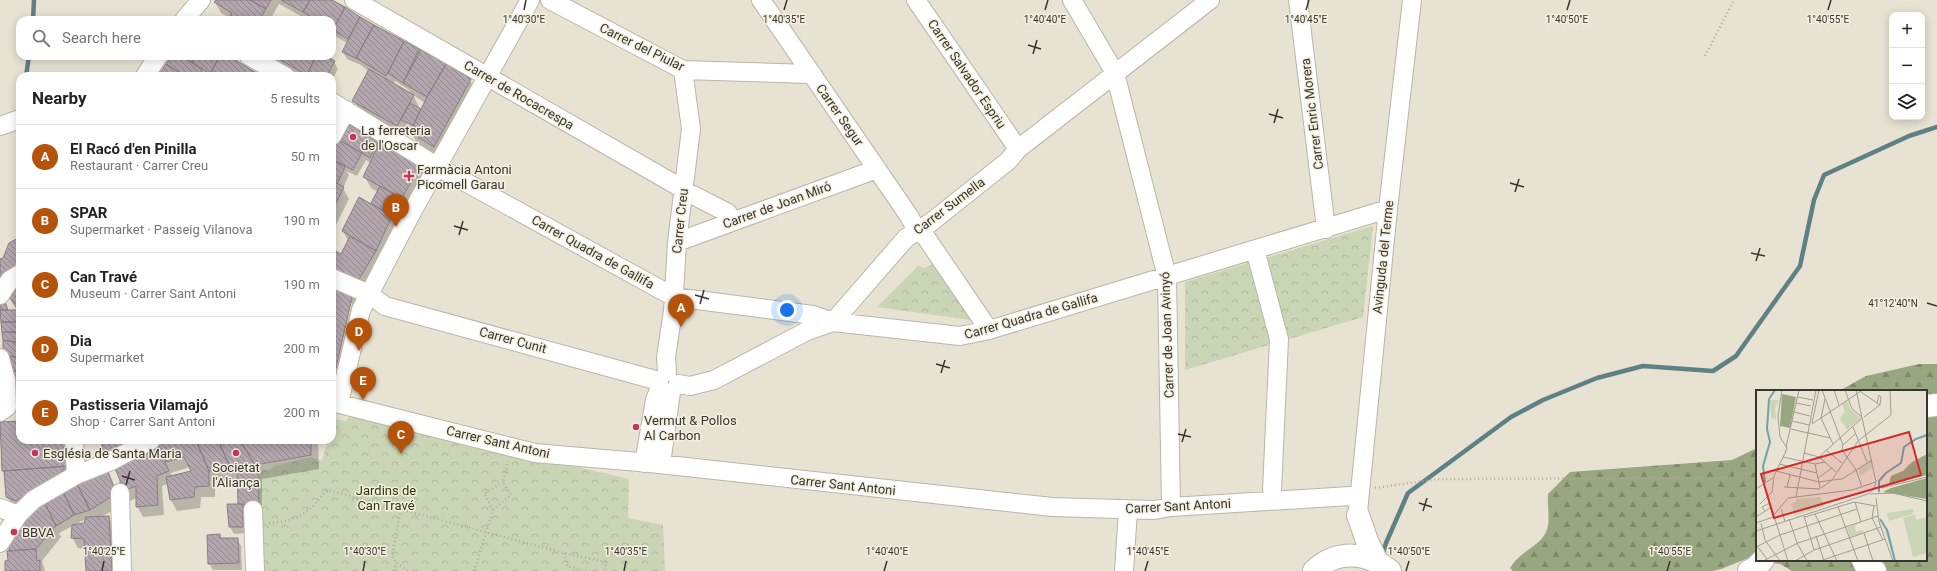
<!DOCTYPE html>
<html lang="en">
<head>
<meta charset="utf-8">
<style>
	body { margin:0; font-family:Roboto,sans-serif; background:#f6f6f6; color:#222 }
	.controls { position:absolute; right:12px; top:12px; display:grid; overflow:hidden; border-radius:8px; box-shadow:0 2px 10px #0003 }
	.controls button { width:36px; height:36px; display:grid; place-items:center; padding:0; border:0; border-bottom:1px solid #e0e0e0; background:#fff; color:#222; font:20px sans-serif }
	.you { position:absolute; left:787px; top:310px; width:14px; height:14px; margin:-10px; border:3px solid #fff; border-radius:50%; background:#1a73e8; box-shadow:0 0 0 6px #1a73e833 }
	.badge { display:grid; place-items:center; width:26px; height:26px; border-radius:50%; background:#b45309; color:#fff; font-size:13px; font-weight:700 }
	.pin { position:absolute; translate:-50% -33px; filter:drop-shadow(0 1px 2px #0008) }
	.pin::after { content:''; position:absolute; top:21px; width:14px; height:12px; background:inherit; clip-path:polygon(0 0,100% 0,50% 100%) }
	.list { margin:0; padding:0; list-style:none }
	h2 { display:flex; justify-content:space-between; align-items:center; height:52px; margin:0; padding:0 16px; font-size:17px }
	h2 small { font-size:13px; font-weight:400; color:#767676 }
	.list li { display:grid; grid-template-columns:26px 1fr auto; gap:12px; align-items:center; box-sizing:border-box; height:64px; padding:0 16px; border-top:1px solid #e0e0e0 }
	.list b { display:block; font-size:15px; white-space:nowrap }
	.list p { margin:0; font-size:13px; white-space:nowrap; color:#767676 }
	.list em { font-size:13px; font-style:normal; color:#767676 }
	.icon { flex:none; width:22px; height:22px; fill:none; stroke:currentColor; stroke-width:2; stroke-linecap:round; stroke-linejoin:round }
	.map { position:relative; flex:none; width:1937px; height:571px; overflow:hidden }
	.search { position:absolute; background:#fff; box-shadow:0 2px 10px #0003; left:16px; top:16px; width:320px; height:44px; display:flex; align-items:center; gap:10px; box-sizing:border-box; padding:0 14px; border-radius:12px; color:#767676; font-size:15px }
	.panel { position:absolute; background:#fff; box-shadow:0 2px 10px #0003; left:16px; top:72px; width:320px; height:372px; border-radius:12px }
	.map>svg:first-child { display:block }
</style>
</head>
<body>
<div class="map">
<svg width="1937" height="571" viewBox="0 0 1937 571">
	<defs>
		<pattern id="forest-firs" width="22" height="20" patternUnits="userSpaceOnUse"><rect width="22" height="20" fill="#99a780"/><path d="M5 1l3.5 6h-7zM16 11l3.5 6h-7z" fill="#7e8969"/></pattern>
		<pattern id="park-crowns" width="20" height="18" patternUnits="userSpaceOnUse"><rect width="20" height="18" fill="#cad5b5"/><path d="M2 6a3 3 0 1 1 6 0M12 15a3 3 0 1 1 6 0" fill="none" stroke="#aeb79c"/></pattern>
		<pattern id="building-back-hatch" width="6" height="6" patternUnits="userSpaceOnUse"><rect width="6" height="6" fill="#b4a6ae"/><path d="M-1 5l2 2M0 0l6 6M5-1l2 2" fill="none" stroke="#93888e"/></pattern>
	</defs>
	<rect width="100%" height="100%" fill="#e8e2d3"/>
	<path fill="url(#forest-firs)" d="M1919 364H1937V571H1792L1780 564 1746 559 1721 569 1712 571H1513L1510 568C1519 552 1540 546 1546 532 1551 522 1547 506 1548 494L1570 472 1732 460 1757 448V560H1926V391H1839L1866 376Z"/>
	<path fill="url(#park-crowns)" d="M1373 226 1363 317 1185 370V282Z
		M936 262 978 321 877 307 918 266 924 268Z
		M352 414 629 479 628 518 663 525 665 571H262L258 470H269L275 466 311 457 322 461 328 440H332L333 419 346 421Z"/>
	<path fill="#0003" fill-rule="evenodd" d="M217 0H330L470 80 476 91 441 157 417 143 411 132 412 130 408 128 404 136 360 112 354 101 369 72 361 65 347 59 343 52 347 43 332 34V20H308L279 4 270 20H229L230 18 221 13 215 2ZM395 81 409 90 411 95 394 84ZM413 95 425 103 415 123 414 122 419 107ZM406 122 414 126V128L406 124Z
		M172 56H225L261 76H159Z
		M268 56H323L334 62 338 69 332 80V76H302Z
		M379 141 380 144 421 165 427 176 364 291 332 278V244L336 252 342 255 348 241 343 231 375 207 373 203 378 192 371 188 365 177 371 163 366 160 357 176 346 171 349 175 343 188 349 199 332 233V155Z
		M20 238V407H17L13 400 0 315V301L8 311H19L8 294 0 260 4 259Z
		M332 286 353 294 361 308 338 409 332 408V391L352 303H350L332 382Z
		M20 422V440H74L77 480 106 469 120 500 117 508 101 517H109L115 528 117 571H94L86 549 78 548 72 537 85 524 86 519 59 533 61 537 42 561 45 571H6L9 561 14 508 7 497 6 475 3 471 0 423Z
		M82 440H318L319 469 262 479V511H247L246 533 234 534 230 527 239 505 238 479 215 482V497H201L200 508 177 511 171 500 168 484 162 486 164 515 143 517 137 506V498L130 501 128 499 121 480 103 441 84 443ZM190 467 192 472 172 476 171 473Z
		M220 535 222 539H237L241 546 242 570H213L209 563Z"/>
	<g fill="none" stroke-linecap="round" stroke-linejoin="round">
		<path stroke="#5e8186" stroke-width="4.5" d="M33 20 34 0
			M26 76 29 56
			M1382 556 1386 543 1408 493 1511 417 1543 400 1597 378 1643 366 1713 371 1736 356 1800 266 1814 200 1824 175 1909 136 1937 127"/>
	</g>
	<path fill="url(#building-back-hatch)" stroke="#8a7d85" d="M216 0H250L266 9 259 20H228L232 13 214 2Z
		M250 0H271L266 9Z
		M281 0H310L303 12Z
		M310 0H332L345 7 333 30 332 20H316L303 12Z
		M345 7 360 17 348 39 333 30Z
		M360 17 374 25 356 58 342 52Z
		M374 25 404 41 386 76 356 58Z
		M404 41 421 50 403 83 388 73Z
		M419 49 446 64 427 97 403 83Z
		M171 56H182L202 70 199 76H185L166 64Z
		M182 56H195L192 62Z
		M195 56H220L210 74 192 62Z
		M220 56H229L253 71 250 76H219L211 71Z
		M278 56H316L307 75 277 58Z
		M316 56H325L335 61 327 76 307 75Z
		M166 64 185 76H158Z
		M446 64 471 79 434 147 410 132 427 97Z
		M369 69 414 95 397 126 352 101Z
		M253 71 263 76H250Z
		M410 103 421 109 413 126 401 120Z
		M348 124 379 141 370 158 339 140Z
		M339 140 362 153 353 170 332 159V153Z
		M380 142 421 164 402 198 363 177Z
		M332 159 345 167 337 184 332 181Z
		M332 181 344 187 332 211Z
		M380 186 402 198 392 216 371 203Z
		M359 197 392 216 376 251 342 231Z
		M350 236 376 251 358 281 332 270V249L341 254Z
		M20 237V265L0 285V259L3 258 9 243Z
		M20 280V308L18 310 6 292Z
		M332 285 353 293 332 386Z
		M3 296 8 310H0V299Z
		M0 310H18L19 322H1Z
		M1 322H20V332H2Z
		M2 332H20V343L3 340Z
		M3 340 20 343V358L3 355Z
		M3 355 20 358V372L6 369Z
		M17 371 20 372V399L12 400 7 373Z
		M20 421V440H68L70 466 2 471 0 422Z
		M101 440H137L104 456Z
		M157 440H196L209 471V486L195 487 194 497 170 500 166 477 191 471 184 457 166 462 155 441Z
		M196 440H218L231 469 209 471Z
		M218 440H240L258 470 231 469Z
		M240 440H311V455L255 465Z
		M155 441 169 471 157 476 158 505 136 507V486L123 491 120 488V480L113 464Z
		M64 466V471L61 472 63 476 37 488 16 501 6 497 4 471Z
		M106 467 115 489 110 493 111 497 90 510 76 482Z
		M237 469 258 470 259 505 238 504Z
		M76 482 90 510 74 515 62 489Z
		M62 489 74 515 56 526 43 499Z
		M43 499 56 526 36 549 9 551V537Z
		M227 504H243V527H229Z
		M109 516 112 571H86L84 539 71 538 72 525 84 523 86 517Z
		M220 534V538H238L239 563 208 564 207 535Z
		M36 549 37 561 40 560V571H5V561L8 560 7 551Z"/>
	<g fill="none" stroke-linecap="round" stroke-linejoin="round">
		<defs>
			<path id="minor" d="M354 0 683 189
				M550 0 683 70 812 74
				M761 0 909 216 917 231 925 236 989 330
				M916 0 1018 149
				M1072 0 1115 73 1167 277 1171 507
				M1298 0 1326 229
				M184 20 201 0
				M249 56 285 76
				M145 76 158 56
				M332 102 438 167 674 297 813 315 833 322 960 336 989 330 1388 209
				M0 126 20 119
				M332 136 346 110
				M693 195 728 213
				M677 242 877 169
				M1257 257 1279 339 1272 490
				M332 278 369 294 385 306 659 381
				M0 295 10 280 20 274
				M0 358 6 380 7 407 0 412
				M667 372 666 357 673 311 677 242 691 129 683 70
				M678 384 690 386 714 380 807 331 833 322 906 238 930 223 1008 161 1018 149 1210 0
				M332 402 535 453 650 463 1052 507 1154 510 1171 507 1350 496 1359 502
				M339 403 361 310 412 212 530 0
				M74 440 76 475
				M644 463 655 400 660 387
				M661 464 671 392
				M120 493 122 571
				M0 508 18 515
				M253 510 255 571
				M1358 512 1388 209 1412 0
				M0 543 18 515 33 500 76 475 109 462 151 440
				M1124 571 1128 510"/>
			<path id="major" d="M1358 515 1367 541 1377 562
				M1314 571C1336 550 1367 551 1390 571"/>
			<path id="highway" d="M1926 406 1937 405
				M1863 560 1866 566 1875 571
				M1749 571 1755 568 1763 560"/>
		</defs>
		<use href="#minor" stroke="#bab5a6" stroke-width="20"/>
		<use href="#major" stroke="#bab5a6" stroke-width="24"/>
		<use href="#highway" stroke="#bab5a6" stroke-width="24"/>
		<path stroke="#b0ab9f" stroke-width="2.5" stroke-dasharray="1 3" stroke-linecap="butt" d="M1705 56 1734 0
			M1875 391 1917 381 1937 382
			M1375 488 1438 479 1728 478 1757 471
			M404 494 392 555 396 563 409 571
			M493 510 484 494 503 482
			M269 523C285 522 301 518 313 506 319 500 321 495 328 490L564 553 606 562 605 571
			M564 553 567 566 586 571
			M394 571 396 563
			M474 571 493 510 511 495 503 482 508 461"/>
		<use href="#minor" stroke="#fff" stroke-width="18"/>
		<use href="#major" stroke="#fff" stroke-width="22"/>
		<use href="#highway" stroke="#fff" stroke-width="22"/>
	</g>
	<path fill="none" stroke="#37352f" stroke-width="1.5" d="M524 10 526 0M784 10 787 0M1045 10 1048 0M1306 10 1309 0M1567 10 1570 0M1828 10 1831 0M1028 45 1041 49M1033 54 1037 40M1269 114 1283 118M1274 123 1278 109M1510 183 1524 187M1515 192 1519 179M454 226 468 230M459 235 463 221M1751 253 1765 256M1756 261 1760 248M695 295 709 299M1927 303 1937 306M700 304 704 290M936 364 950 368M941 373 945 360M1178 434 1191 437M1182 442 1186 429M122 476 135 480M126 485 130 471M1419 503 1432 507M1423 511 1427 498M102 571 104 561M363 571 365 561M624 571 626 561M884 571 887 561M1145 571 1148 561M1406 571 1409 561M1667 571 1670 561"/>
	<g fill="#c5365f" stroke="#f5efe0" stroke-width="1.5">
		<circle cx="353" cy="137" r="4"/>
		<path d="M407 170h4v4h4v4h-4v4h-4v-4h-4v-4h4z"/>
		<circle cx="636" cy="427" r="4"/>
		<circle cx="35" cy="453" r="4"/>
		<circle cx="236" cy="453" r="4"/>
		<circle cx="14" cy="532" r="4"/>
	</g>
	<g text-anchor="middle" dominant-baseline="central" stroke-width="3" stroke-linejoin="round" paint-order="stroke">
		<g font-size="13" fill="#37352f" stroke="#f5efe0">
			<text transform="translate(642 47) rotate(26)">Carrer del Piular</text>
			<text transform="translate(967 74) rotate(56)">Carrer Salvador Espriu</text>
			<text transform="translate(519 95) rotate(30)">Carrer de Rocacrespa</text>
			<text transform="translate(1312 114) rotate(-97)">Carrer Enric Morera</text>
			<text transform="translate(840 115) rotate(55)">Carrer Segur</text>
			<text transform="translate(777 205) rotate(-20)">Carrer de Joan Miró</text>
			<text transform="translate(949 206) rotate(-37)">Carrer Sumella</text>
			<text transform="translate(680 221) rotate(-84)">Carrer Creu</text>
			<text transform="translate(593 252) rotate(29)">Carrer Quadra de Gallifa</text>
			<text transform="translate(1383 257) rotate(-84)">Avinguda del Terme</text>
			<text transform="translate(1031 316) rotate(-16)">Carrer Quadra de Gallifa</text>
			<text transform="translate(1167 335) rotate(-92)">Carrer de Joan Avinyó</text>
			<text transform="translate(513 340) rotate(15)">Carrer Cunit</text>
			<text transform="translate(498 442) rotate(13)">Carrer Sant Antoni</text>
			<text transform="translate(843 485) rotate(6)">Carrer Sant Antoni</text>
			<text transform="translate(1178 506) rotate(-3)">Carrer Sant Antoni</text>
		</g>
		<g font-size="13" fill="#37352f" stroke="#f5efe0" text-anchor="start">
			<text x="361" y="130">La ferreteria<tspan x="361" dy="15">de l'Oscar</tspan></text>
			<text x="417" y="169">Farmàcia Antoni<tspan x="417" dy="15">Picomell Garau</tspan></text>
			<text x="644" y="420">Vermut &amp; Pollos<tspan x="644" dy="15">Al Carbon</tspan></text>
			<text x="43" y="453">Església de Santa Maria</text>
			<text x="236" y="467" text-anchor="middle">Societat<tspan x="236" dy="15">l'Aliança</tspan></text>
			<text x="22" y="532">BBVA</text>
		</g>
		<g font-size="13" fill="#2b3709" stroke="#f5efe0">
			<text x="386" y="490">Jardins de<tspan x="386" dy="15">Can Travé</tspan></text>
		</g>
	</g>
	<g transform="translate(1756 390)">
		<rect width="171" height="171" fill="#e8e2d3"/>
		<path d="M132 139 136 152 139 171 129 140Z" fill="#cad5b5"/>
		<path d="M26 4 40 7 34 38 24 36ZM171 64V85L133 94 135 86 147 81 156 72ZM171 88V109L127 102 135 98Z" fill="#99a780"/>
		<path d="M14 10H23L19 18 20 29 15 28Z" fill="#cad5b5"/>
		<path d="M91 11 95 20 105 28 91 40 84 28 89 21 86 14ZM115 71 116 78 104 86 102 80ZM64 107 69 116 39 126 35 114 40 112V109ZM104 133 99 136 100 142 107 140 108 142 94 147 91 137Z" fill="#cad5b5"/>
		<path d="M158 119 156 124 133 131 131 123ZM159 124 160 130 171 127V163L157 167 147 128Z" fill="#cad5b5"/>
		<path fill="none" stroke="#6fa2ac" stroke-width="2" d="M9 92 7 76 14 52 11 39 13 9 19 0M123 102V91L130 83 145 73 148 57 160 49 171 45M124 129 131 140 139 171"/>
		<path fill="none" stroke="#a19d91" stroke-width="1" d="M26 0 22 26 24 47 31 58 29 62M66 0 87 55M78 0 83 15M89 0 96 19 106 27M100 0 120 92M105 1V2L121 13 124 15 125 7 123 5 121 13M41 7 57 10M69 9 65 28 77 54M40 13 55 16M38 22 54 26M108 27 124 15M36 31 53 35M56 33 63 0M56 34 105 1M97 37 111 72M35 39 74 48M99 44 87 55 86 60 100 80 106 97M30 57 43 0M70 60 86 73M48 63 63 67 80 82M27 67 59 74 69 72M63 67 106 28M23 74 61 83M59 74 64 98M20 81 63 92 76 90 86 89 116 70M62 88 76 78M147 92 151 89 158 75 164 72 171 74M28 97 64 99M31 97 34 85M65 98 76 90 102 51 135 25 134 0M125 98 171 87M0 99 17 88M114 104 137 103 171 111M40 107 60 0M120 108 123 132 137 171M99 112 105 132M14 113 32 171M4 114 16 102 18 86 30 61M118 116 116 128 127 150M82 117 102 171M25 119 29 131M9 121 6 117 14 113M59 124 81 171M17 126 32 108 96 100 120 92M48 126 58 160M0 127 14 118M49 127 98 112 120 116M33 129 41 153 51 171M0 133 17 127M5 133 9 150 24 171M0 141 112 104 117 100 120 93M108 143 117 171M60 146 68 171M1 156 11 169M0 157 24 145 101 119M7 171 42 153 122 126M39 171 58 160 125 137M64 171 129 149"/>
		<path fill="#d62828" fill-opacity="0.15" stroke="#d62828" stroke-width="2" d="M153 42 165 85 18 128 5 84Z"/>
		<rect width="171" height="171" fill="none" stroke="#37352f" stroke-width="2"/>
	</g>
	<g font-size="10" text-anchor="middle" fill="#37352f" stroke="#f5efe0" stroke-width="3" stroke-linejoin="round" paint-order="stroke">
		<text x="524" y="23">1°40'30"E</text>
		<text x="784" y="23">1°40'35"E</text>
		<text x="1045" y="23">1°40'40"E</text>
		<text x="1306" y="23">1°40'45"E</text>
		<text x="1567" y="23">1°40'50"E</text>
		<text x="1828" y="23">1°40'55"E</text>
		<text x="1893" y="307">41°12'40"N</text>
		<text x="104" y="555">1°40'25"E</text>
		<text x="365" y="555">1°40'30"E</text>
		<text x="626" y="555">1°40'35"E</text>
		<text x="887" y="555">1°40'40"E</text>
		<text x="1148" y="555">1°40'45"E</text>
		<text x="1409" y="555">1°40'50"E</text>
		<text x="1670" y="555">1°40'55"E</text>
	</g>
</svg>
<div class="controls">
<button>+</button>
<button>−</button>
<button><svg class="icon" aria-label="layers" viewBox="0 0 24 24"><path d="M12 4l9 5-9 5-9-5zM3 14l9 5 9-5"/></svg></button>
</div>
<div class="you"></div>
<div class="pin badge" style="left:681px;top:327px">A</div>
<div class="pin badge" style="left:396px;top:227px">B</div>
<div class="pin badge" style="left:401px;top:454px">C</div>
<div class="pin badge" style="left:359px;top:351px">D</div>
<div class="pin badge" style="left:363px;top:400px">E</div>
<div class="search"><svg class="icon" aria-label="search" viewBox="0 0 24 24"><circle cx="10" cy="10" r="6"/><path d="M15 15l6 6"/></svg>Search here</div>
<section class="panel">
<h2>Nearby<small>5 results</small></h2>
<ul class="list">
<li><span class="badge">A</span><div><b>El Racó d'en Pinilla</b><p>Restaurant · Carrer Creu</p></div><em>50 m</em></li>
<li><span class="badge">B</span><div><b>SPAR</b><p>Supermarket · Passeig Vilanova</p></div><em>190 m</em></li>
<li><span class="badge">C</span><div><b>Can Travé</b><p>Museum · Carrer Sant Antoni</p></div><em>190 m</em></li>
<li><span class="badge">D</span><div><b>Dia</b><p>Supermarket</p></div><em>200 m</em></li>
<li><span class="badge">E</span><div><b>Pastisseria Vilamajó</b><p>Shop · Carrer Sant Antoni</p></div><em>200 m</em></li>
</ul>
</section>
</div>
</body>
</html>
